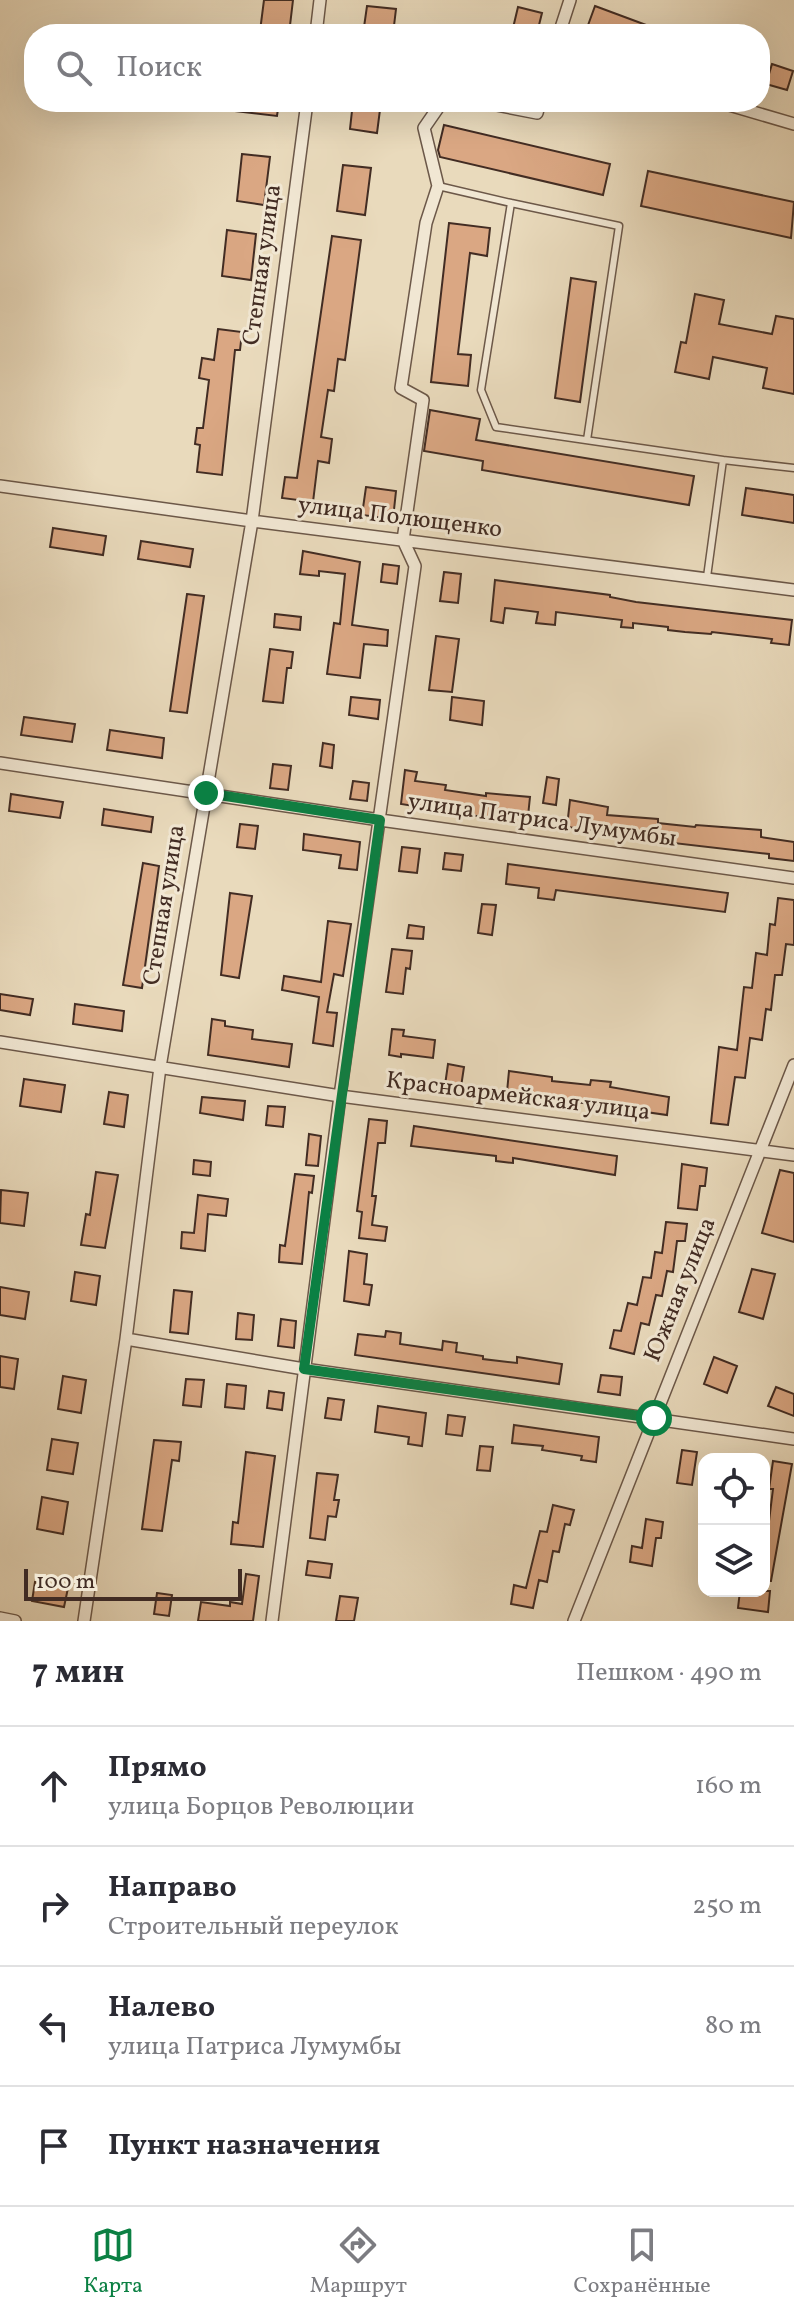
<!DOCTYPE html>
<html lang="ru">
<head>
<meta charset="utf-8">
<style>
	body { margin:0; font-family:Vollkorn,serif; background:#f7f7f7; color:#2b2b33 }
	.controls { position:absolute; right:24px; bottom:24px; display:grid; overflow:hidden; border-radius:16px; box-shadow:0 8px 32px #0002 }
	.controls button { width:72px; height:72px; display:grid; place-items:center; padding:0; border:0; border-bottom:2px solid #e1e1e2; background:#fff; color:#2b2b33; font:40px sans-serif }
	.scale { position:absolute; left:24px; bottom:20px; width:218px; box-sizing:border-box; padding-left:8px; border:4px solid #422c23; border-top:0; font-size:22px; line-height:28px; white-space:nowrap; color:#422c23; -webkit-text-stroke:6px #f1e7d3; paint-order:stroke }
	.stop { position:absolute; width:24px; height:24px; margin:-18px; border:6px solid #0b8043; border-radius:50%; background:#fff }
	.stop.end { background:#0b8043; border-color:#fff; box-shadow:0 2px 8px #0008 }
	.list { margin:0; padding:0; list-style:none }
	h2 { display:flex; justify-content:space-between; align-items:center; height:104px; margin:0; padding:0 32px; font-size:34px }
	h2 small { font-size:26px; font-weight:400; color:#7c7c81 }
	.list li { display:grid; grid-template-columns:52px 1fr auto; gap:24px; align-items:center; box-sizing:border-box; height:120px; padding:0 32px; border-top:2px solid #e1e1e2 }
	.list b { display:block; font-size:30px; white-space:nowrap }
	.list p { margin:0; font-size:26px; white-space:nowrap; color:#7c7c81 }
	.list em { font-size:26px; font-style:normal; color:#7c7c81 }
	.icon { flex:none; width:44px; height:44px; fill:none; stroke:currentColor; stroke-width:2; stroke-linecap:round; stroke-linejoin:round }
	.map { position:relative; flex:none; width:794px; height:1621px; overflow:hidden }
	.search { position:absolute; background:#fff; box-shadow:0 8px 32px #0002; left:24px; right:24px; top:24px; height:88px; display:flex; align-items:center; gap:20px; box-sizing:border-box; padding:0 28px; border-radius:32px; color:#7c7c81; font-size:30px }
	.sheet { height:584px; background:#fff }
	nav { display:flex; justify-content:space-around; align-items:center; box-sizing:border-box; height:112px; border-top:2px solid #e1e1e2; background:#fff; font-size:22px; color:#7c7c81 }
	nav a { display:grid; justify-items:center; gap:4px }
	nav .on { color:#0b8043 }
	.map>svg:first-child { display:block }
</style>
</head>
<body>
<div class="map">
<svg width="794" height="1621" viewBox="0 0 794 1621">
	<rect width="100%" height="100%" fill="#e9dabc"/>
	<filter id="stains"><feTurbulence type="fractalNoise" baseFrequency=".0025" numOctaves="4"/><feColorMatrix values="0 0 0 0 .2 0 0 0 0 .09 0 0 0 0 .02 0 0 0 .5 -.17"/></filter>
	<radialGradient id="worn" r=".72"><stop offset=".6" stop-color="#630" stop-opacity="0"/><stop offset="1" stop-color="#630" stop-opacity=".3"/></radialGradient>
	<path fill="#daa783" stroke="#422c23" stroke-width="2" d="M264 0H293L289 34 260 31Z
		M367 6 396 9 393 34H363Z
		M595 6 665 32V34H607L587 28Z
		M518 7 542 13 537 33 513 28Z
		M772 64 793 71 787 90 766 84Z
		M227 102H279L277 116 227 110Z
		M353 102H381L377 133 350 129Z
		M444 125 610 164 603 195 440 157 438 150Z
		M242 154 270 157 264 205 237 201Z
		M343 165 371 168 365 215 337 211Z
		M648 171 794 202 791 238 641 206Z
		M449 223 490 228 487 256 470 253 458 354 471 355 468 386 431 382Z
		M227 230 256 234 251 280 222 276Z
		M332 236 361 240 345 360 338 359 334 391 328 390 321 437 332 439 329 463 318 461 313 502 282 498 285 477 297 478Z
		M571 278 596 282 580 402 555 398Z
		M695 294 724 300 719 324 772 334 776 316 794 319V394L763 388 767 368 713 357 709 379 675 372 681 342 686 343Z
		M218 329 242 332 240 350H235L222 475 197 472 200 445 195 444 197 428H203L209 380 199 378 202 358 214 360Z
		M430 410 480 419 476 440 694 476 689 505 482 470 483 461 424 451Z
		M366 487 396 491 393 519 362 515Z
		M746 488 794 495V523L742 515Z
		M53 528 106 536 103 555 50 547Z
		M141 541 193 549 190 567 138 559Z
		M303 551 360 562 352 625 388 630 387 646 364 644 360 678 327 674 334 623 340 624 345 574 319 571V576L300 574Z
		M383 564 399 566 397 584 381 582Z
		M444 572 461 574 458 603 440 601Z
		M495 580 610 595V597L636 602 792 620 789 645 771 643 772 639 712 632 711 634 685 632 668 630V627L633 623V628L621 627 622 620 556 612 555 625 536 623 538 612 505 608 503 623 491 621Z
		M187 594 204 596 187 713 170 711Z
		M275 614 301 617 300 630 274 627Z
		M436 636 459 639 452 692 429 690Z
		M270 649 293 652 291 668H287L283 703 263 701Z
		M351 697 380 700 378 719 349 715Z
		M452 697 484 701 482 725 450 720Z
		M24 717 75 724 72 742 21 735Z
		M110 730 164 738 162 758 107 750Z
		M323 743 334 745 332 768 320 766Z
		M273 764 291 766 288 790 270 788Z
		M405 770 417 772 415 781 446 785 445 790 486 796V793L530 797 528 816 503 813 502 820 401 804Z
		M547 777 559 779 556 805 543 803Z
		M353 781 369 783 367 801 350 799Z
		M11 794 63 802 60 818 9 811Z
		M570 800 608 807 607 815 658 819V823L695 827 696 825 761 830V837L794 842V861L769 858V854L613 836 614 833 567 827Z
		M104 809 153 817 151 832 102 825Z
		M240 824 258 826 255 849 237 847Z
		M304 834 360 842 357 870 339 868 341 855 303 850Z
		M402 847 420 849 417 873 399 871Z
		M445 853 463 855 461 871 443 869Z
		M143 863 159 866 142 988 123 985Z
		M508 864 728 893 725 912 556 890 554 900 538 898 539 888 506 884Z
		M230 893 252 896 239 978 221 975Z
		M778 898 794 900V945L786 944 782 975H775L771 1010 766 1009 762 1040 750 1038 745 1078 735 1077 728 1125 711 1123 719 1047 737 1050 744 987 752 988 756 953 767 955 770 924 775 925Z
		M482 904 496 905 492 935 478 933Z
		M328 921 351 924 343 976 334 974 327 1012 337 1013 333 1046 313 1043 319 997 282 990 284 976 321 982Z
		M409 925 424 927 423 939 407 938Z
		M392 949 412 951 410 969 406 968 403 994 386 992Z
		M0 994 33 999 30 1015 0 1010Z
		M75 1004 124 1011 122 1031 73 1024Z
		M212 1019 225 1021V1026L253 1030 252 1039 292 1044 289 1067 208 1055Z
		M392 1029 404 1030 403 1036 435 1040 433 1058 401 1054V1057L389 1055Z
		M448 1064 464 1067 461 1087 445 1085Z
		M509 1071 552 1077V1081L590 1085 591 1080 611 1082 610 1087 669 1097 667 1115 507 1092Z
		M24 1079 65 1085 61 1112 20 1106Z
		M109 1092 128 1095 124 1127 104 1124Z
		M202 1097 245 1101 243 1120 200 1113Z
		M268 1106 285 1107 283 1127 266 1125Z
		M369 1119 387 1121 385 1143H378L372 1196H376L372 1225 387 1227 385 1241 359 1238 362 1212 357 1211Z
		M414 1126 617 1156 615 1175 513 1158V1163L496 1161V1156L411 1146Z
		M309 1134 321 1136 318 1166 306 1165Z
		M194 1160 211 1162 210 1176 193 1174Z
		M682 1164 707 1168 705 1186H700L697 1210 678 1208Z
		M780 1170 794 1173V1242L762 1233Z
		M96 1172 118 1175 105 1248 81 1245 86 1214 90 1215Z
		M295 1174 314 1176 312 1193 309 1192 302 1264 279 1262 280 1245 285 1246Z
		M1 1190 28 1193 24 1226 0 1223Z
		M198 1195 228 1199 226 1216 208 1214 205 1251 181 1248 182 1232 194 1233Z
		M666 1222 687 1224 685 1241H677L673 1272 667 1271 662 1296 656 1295 649 1325 641 1323 634 1354 610 1348 614 1330 621 1331 628 1303 637 1305 643 1277 651 1278 655 1252 662 1253Z
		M349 1251 367 1254 364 1284 372 1285 369 1305 344 1301Z
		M752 1269 775 1274 763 1319 739 1312Z
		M75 1272 100 1276 96 1305 71 1301Z
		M0 1287 29 1292 25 1319 0 1315Z
		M174 1290 192 1292 188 1334 170 1332Z
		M238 1313 254 1315 252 1340 236 1339Z
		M281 1319 296 1321 294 1348 278 1346Z
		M386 1331 401 1333 400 1344 442 1350 443 1341 457 1343 456 1352 483 1356V1359L517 1363V1357L562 1364 559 1384 355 1355 358 1334 385 1337Z
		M0 1356 18 1359 14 1389 0 1387Z
		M714 1357 737 1366 727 1393 704 1384Z
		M601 1375 622 1377 620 1395 598 1392Z
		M63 1376 86 1380 81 1413 58 1409Z
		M186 1379 204 1380 201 1407 183 1405Z
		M227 1384 246 1386 244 1409 225 1407Z
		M776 1387 794 1394V1416L768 1406Z
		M269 1391 284 1393 282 1410 267 1408Z
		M328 1398 344 1400 341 1420 325 1418Z
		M378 1406 426 1413 422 1446 408 1444 409 1437 375 1432Z
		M448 1415 465 1417 462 1436 446 1434Z
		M514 1425 599 1437 596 1462 581 1460 582 1456 542 1450 543 1446 512 1443Z
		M52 1439 78 1443 73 1474 47 1470Z
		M154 1440 181 1442 179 1461 172 1460 162 1531 142 1529Z
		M480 1446 493 1447 490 1471 477 1470Z
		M682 1450 697 1452 692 1485 677 1483Z
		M246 1452 275 1456 263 1547 231 1544 233 1522 238 1523Z
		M773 1461 792 1464 771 1581H764V1537H767L773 1489H769Z
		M317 1473 338 1475 334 1500H339L336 1517 328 1516 325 1540 310 1538Z
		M42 1497 68 1502 63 1534 37 1529Z
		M553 1505 574 1510 570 1525 565 1524 559 1552 553 1551 547 1582 539 1580 533 1608 511 1604 514 1585 526 1588 540 1531 547 1532Z
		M646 1519 663 1522 661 1538H656L652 1566 630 1562 632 1546 642 1548Z
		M308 1561 332 1564 330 1578 306 1575Z
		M246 1574 259 1576 253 1621H198L201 1602 230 1606V1602L242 1604Z
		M35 1582 68 1588 64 1607 32 1601Z
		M740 1591H770L768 1612 738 1608Z
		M157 1593 172 1595 169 1616 154 1614Z
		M340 1596 358 1598 354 1621H336Z"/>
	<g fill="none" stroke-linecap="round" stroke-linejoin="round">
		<defs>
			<path id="service" d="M438 186 511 203
				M587 440 619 226 511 203 481 390 496 427 723 460 707 577
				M723 460 794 468"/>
			<path id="minor" d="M316 34 320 0
				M559 34 570 0
				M481 102 537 113 540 102
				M719 102 794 124
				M0 486 252 521 794 590
				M0 763 380 820 794 878
				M0 1042 340 1096 794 1155
				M126 1339 304 1369 794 1439
				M0 1618 15 1621
				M84 1621 126 1339 160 1067 252 521 307 102
				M272 1621 340 1096 415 566 403 540 423 400 401 388 426 223 438 186 424 128 442 102
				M574 1621 794 1065"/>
		</defs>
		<use href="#service" stroke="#6c5849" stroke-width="9"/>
		<use href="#minor" stroke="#6c5849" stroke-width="14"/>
		<use href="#service" stroke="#f1e7d3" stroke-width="6"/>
		<use href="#minor" stroke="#f1e7d3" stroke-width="11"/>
	</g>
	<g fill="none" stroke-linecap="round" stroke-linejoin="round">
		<path stroke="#0b8043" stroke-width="10" d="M206 793 380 820 304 1369 654 1418"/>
	</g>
	<g text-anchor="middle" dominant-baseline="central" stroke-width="6" stroke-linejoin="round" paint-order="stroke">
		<g font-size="24" fill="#422c23" stroke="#f1e7d3">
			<text transform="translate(263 265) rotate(-82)">Степная улица</text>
			<text transform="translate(400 518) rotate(7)">улица Полющенко</text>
			<text transform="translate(542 821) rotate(8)">улица Патриса Лумумбы</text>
			<text transform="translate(165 905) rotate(-81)">Степная улица</text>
			<text transform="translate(518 1097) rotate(7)">Красноармейская улица</text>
			<text transform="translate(681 1290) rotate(-68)">Южная улица</text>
		</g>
	</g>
	<rect width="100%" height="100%" filter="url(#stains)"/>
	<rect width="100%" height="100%" fill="url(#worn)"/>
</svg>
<div class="controls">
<button><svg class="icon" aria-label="locate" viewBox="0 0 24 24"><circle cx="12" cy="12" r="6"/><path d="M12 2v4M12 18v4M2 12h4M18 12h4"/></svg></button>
<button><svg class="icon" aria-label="layers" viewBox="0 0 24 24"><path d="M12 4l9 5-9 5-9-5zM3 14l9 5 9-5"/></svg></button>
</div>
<div class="scale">100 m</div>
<div class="stop" style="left:654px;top:1418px"></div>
<div class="stop end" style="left:206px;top:793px"></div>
<div class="search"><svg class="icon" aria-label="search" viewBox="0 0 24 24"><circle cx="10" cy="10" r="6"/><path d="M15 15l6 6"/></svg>Поиск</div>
</div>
<section class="sheet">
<h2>7 мин<small>Пешком · 490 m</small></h2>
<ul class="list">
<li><svg class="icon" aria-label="ahead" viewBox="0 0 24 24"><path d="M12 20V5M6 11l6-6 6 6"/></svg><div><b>Прямо</b><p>улица Борцов Революции</p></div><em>160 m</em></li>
<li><svg class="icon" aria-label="right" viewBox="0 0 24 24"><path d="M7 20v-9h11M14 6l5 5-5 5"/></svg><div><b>Направо</b><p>Строительный переулок</p></div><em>250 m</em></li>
<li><svg class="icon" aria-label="left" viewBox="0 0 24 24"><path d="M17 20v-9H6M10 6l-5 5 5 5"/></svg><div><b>Налево</b><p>улица Патриса Лумумбы</p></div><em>80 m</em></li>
<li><svg class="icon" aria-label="arrive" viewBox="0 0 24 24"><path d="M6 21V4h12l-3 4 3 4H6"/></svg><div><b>Пункт назначения</b></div></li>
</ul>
</section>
<nav>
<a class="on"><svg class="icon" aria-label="map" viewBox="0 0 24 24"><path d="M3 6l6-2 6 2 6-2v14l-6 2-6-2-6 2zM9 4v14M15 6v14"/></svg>Карта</a>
<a><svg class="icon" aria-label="directions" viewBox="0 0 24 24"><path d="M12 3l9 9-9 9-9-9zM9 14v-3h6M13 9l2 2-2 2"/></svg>Маршрут</a>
<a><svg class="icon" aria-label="saved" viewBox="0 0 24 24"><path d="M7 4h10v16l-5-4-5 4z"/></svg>Сохранённые</a>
</nav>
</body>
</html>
